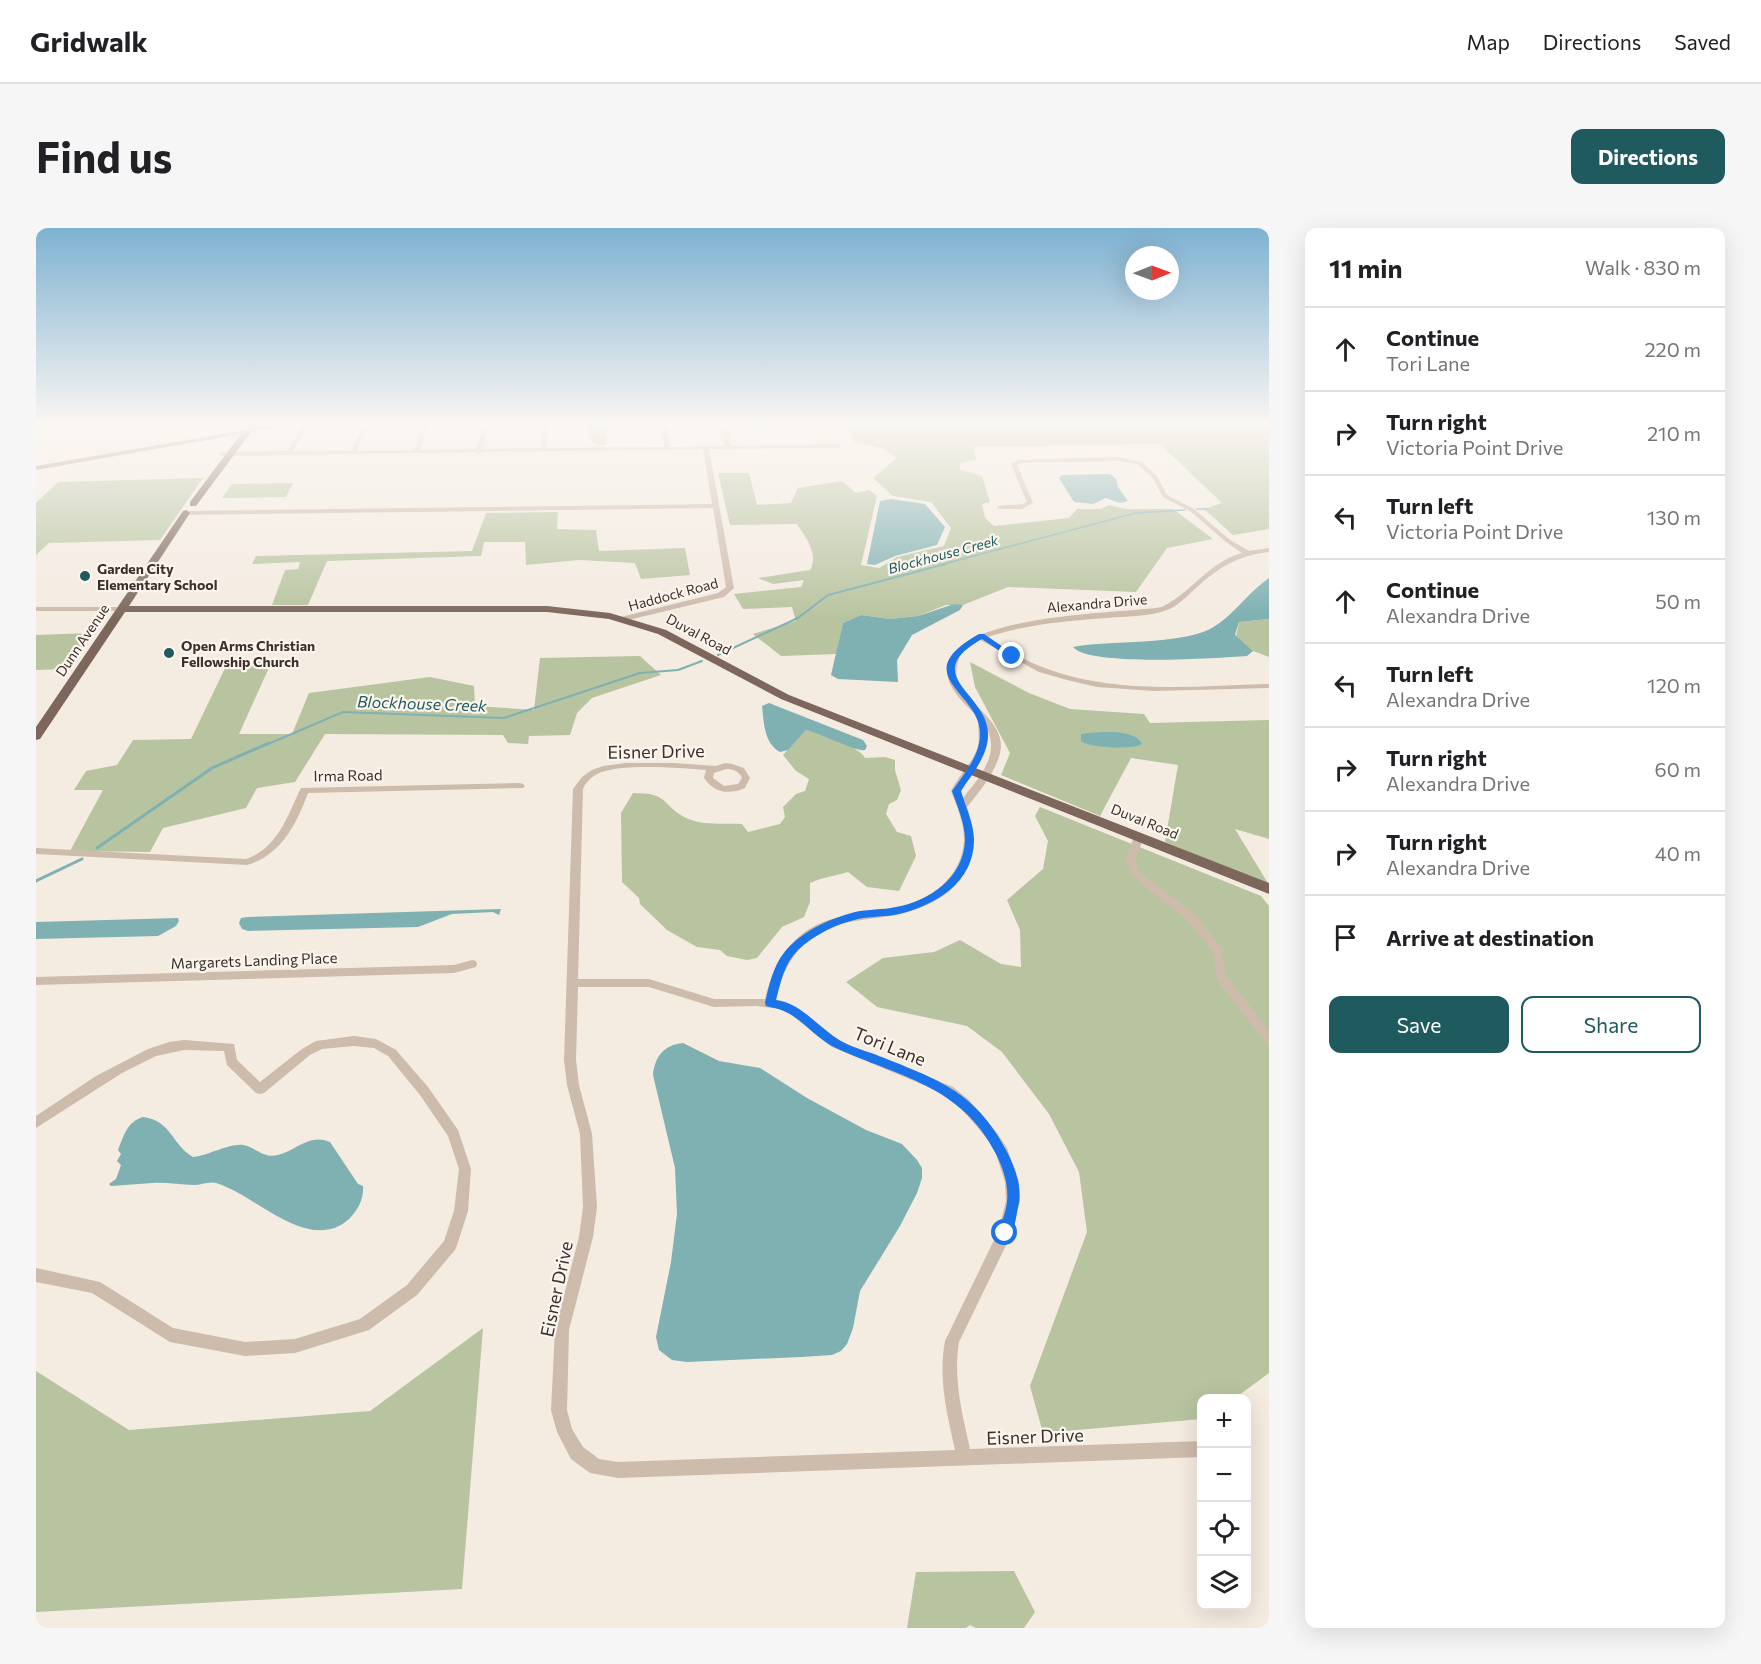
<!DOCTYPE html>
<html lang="en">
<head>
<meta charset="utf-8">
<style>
	body { margin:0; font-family:Commissioner,sans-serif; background:#f6f6f6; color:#202124 }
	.controls { position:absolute; right:18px; bottom:18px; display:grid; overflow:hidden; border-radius:12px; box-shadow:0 6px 24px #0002 }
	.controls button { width:54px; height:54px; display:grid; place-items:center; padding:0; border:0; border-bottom:2px solid #e0e0e0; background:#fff; color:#202124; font:30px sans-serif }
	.compass { position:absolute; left:1089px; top:18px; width:54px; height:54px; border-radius:50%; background:#fff; box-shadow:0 6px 24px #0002; rotate:89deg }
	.stop { position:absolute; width:18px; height:18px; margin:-14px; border:4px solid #1a73e8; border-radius:50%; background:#fff }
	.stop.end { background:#1a73e8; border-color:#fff; box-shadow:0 2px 6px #0008 }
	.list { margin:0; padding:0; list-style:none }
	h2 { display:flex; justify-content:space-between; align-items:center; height:78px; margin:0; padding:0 24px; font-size:26px }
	h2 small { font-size:20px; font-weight:400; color:#757577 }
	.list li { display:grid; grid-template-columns:39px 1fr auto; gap:18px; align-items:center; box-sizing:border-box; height:84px; padding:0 24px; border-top:2px solid #e0e0e0 }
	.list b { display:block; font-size:22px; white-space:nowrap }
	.list p { margin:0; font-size:20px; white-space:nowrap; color:#757577 }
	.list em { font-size:20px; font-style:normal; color:#757577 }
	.actions { display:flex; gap:12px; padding:18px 24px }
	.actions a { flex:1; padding:14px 0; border:2px solid #1f5a5e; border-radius:12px; text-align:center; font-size:21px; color:#1f5a5e }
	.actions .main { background:#1f5a5e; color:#fff }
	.icon { flex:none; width:33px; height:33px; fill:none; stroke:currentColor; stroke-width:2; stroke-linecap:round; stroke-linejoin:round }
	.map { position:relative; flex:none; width:1233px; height:1400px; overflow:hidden; border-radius:12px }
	header { display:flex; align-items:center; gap:36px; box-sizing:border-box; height:84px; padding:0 30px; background:#fff; border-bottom:2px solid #e0e0e0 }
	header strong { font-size:28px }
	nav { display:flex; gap:33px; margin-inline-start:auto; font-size:21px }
	.intro { display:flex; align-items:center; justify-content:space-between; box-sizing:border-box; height:144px; padding:0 36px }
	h1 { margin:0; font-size:42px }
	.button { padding:15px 27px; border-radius:12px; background:#1f5a5e; color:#fff; font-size:21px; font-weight:700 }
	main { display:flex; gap:36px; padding:0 36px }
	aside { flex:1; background:#fff; border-radius:12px; box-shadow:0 6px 24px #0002 }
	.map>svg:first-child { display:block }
</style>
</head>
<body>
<header>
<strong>Gridwalk</strong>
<nav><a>Map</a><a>Directions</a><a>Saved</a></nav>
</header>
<div class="intro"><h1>Find us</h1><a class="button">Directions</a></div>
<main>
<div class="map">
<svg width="1233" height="1400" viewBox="0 0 1233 1400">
	<rect width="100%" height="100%" fill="#f4ebe1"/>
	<path fill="#b8c4a0" d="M545 195H570L571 217H562L552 210V200Z
		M809 195H1233V301L1197 307 1168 281 1186 275 1124 216 938 219 940 232 925 235 923 241 946 248 954 274 946 276 949 290 958 298 1033 290 1041 281H1065L1073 277 1089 281H1137L1177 311 1131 320 1100 364 972 359 927 377H910L882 388 854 391 825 387 807 395 800 426 745 428 717 406 760 393 756 379 707 381 698 366 765 359 768 352 737 356 722 350 774 342C783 327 770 309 761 296L694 297 682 245H713L721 277 755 275 762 260 806 253 820 265 833 262 841 268 825 337 843 340 861 329 908 318 915 300 895 274 857 268 837 250 861 230 848 221 818 214Z
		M167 250 124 312 13 315 0 327V275L22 254Z
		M257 255 250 269 186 270 196 256Z
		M522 284 521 301 560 302 563 323 649 320 654 347 605 351 599 335 543 332 490 337 489 314H448L445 328 291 333 272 377H236L249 342 262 341 264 334 216 336 220 328 436 323 450 285Z
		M1233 391V429L1217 423 1200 409 1203 394Z
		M54 405 30 441 0 442V407Z
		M604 428 625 447 556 470 541 485 534 507 493 508 492 516 472 515 467 507 289 506 259 554 221 560 210 580 127 600 114 624 34 623 67 562H38L50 543 81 537 97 512 155 511 192 434 236 433 203 506H256L273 465 394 449 438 458 439 478 498 482 504 430Z
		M934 434 993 465 1034 481 1108 486 1114 495 1233 492V611L1199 601 1233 657 1129 614 1142 537 1095 530 1064 588 965 547 974 525 939 459Z
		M770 502C786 506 822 517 829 530L849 529 859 532V542L865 562 861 572 853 576 850 586 861 604 875 608 880 628 863 663 831 659 812 644C797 649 790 648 774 655V674L768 689 746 699 721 730 711 732 691 728 684 722 661 719 631 702 604 676 603 670 586 654 585 585 597 565C634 565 624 576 650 590 668 598 688 595 706 596L712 604 744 596 749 589 747 579 760 566 769 563 773 551 760 543 747 527Z
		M1004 579 1225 668 1233 678V1145L1199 1170H1166L1165 1191 1007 1205 994 1158 1051 1004 1043 944 1013 886 966 824 931 798 841 779 810 754 847 730 898 724 924 712 965 736 985 739 984 702 971 672 1007 641 1012 613 999 588Z
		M447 1100 426 1361 0 1384V1143L93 1202 334 1183Z
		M978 1343 999 1384 988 1400H940L934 1397 930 1400H871L880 1344Z"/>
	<path fill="#7fb0b2" d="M1074 246 1080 251 1082 259 1092 273 1084 275 1070 270 1057 276 1038 274 1023 250 1026 247Z
		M855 271 889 276 909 299 901 317 859 328 839 337 831 336 844 273Z
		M1233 350V391L1203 394 1199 407 1217 423 1211 428C1181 430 1054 439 1037 419 1074 412 1143 417 1174 401 1198 388 1211 365 1233 350Z
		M918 376 927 377 924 382 876 407 861 432 862 454 802 451 795 447 807 395 825 387 854 391 882 388Z
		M733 475 827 512 831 518 829 522C820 524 784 505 770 502L752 522 744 524C728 515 728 495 726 478Z
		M1045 506C1061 504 1099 500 1106 516 1098 522 1053 520 1045 513Z
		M465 681 463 687 457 684 416 686 382 699 212 703 206 701 203 695 205 690 212 689Z
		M142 690 143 693 140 698 122 708 0 711V694Z
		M647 815 683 833 724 840 771 870 830 902 866 916 881 932 886 940V950L881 965 864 998 824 1063 817 1100 811 1116 805 1123 796 1127 765 1129 651 1134 636 1132 623 1122 620 1109 635 1034 641 986 639 940 617 847C619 828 628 817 647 815Z
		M107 889C136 893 135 916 157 929 171 928 194 915 207 917 219 919 228 931 242 927 261 922 273 905 294 914L322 956 327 958C328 971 322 982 313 991 273 1027 219 966 180 955 173 953 165 957 158 957 144 957 130 954 116 955 103 956 89 957 75 958L73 956 80 951 85 937 81 933 85 926 82 922C88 907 91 894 107 889Z"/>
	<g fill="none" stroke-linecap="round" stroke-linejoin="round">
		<path stroke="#7fb0b2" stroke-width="1.5" d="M1161 281H1170
			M904 337 1100 285 1149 282"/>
		<path stroke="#7fb0b2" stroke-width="2" d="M682 427 762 390 792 367 910 336
			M230 517 307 484 468 490 604 445 642 442 666 433"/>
		<path stroke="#7fb0b2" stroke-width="3" d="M61 620 176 540 233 515
			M0 653 46 631"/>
		<path fill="#cdbbac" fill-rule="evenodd" d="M269 195H274L257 223H315L328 195H333L321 223 378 222 388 195H393L384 222 441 221 448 195H453L447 221 505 220 507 195H512L511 220 628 219 626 195H631L634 219 689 218 685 195H690L695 218 803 216 806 218 803 220 673 221 698 360 688 369 588 393 584 391 585 389 682 365 690 359 677 280 150 287 147 285 150 283 676 276 667 221 446 224 443 226 440 224 186 228 183 226 186 224 251 223Z
			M1082 229 1105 234 1121 248 1131 267 1158 281 1194 312 1213 323 1233 320V324C1201 328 1183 339 1160 360 1151 368 1142 378 1131 382 1113 389 1090 388 1071 390 1031 393 991 396 952 409 970 421 989 433 1009 440 1080 467 1159 458 1233 456V460L1118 463 1061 459 1031 452 1003 444 944 412C938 415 929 420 925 425 923 428 923 431 922 434 910 470 965 483 965 518 964 539 944 563 931 579 951 638 918 675 860 687 834 692 807 691 784 705 758 719 746 744 740 772L750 774 762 780 804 813 917 859 933 872 961 905 971 920 983 954 984 973 976 1005 923 1114C917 1151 926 1185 934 1221L1166 1213V1229L582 1250 554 1245 535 1231 521 1204 515 1182 519 1102 543 1009 547 979 544 906 531 857 528 832 537 561 546 549 556 542 567 538 590 535H638L680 538 689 535 696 536 708 540 714 550 709 560C693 567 678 565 668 550L670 542C643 540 588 535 563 545 555 549 550 554 547 561L542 751H613L678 771H729C736 742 749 715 775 700 801 685 831 685 860 680 894 673 927 649 928 611 928 595 921 578 915 563 922 548 939 532 942 518 944 509 941 499 943 490 931 478 913 463 911 445 907 385 1085 386 1126 379 1156 364 1173 334 1206 325L1190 314 1154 283 1127 269 1117 250 1101 236 1082 233 985 235 981 237 997 275 986 281H964L961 279C970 275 981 279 991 274L975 236 982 232ZM951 501C964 527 943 550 927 570L925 563C935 540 954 528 951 501ZM690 541C697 541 703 543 706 550L702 556 688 558 677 550 678 545ZM542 759H613L678 779 721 778 744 781 754 786 796 819 890 858 909 867 925 880 953 913 960 926 969 954 970 973 962 1004 909 1113C902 1151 911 1185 919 1222L582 1234 563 1231 547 1219 536 1201 531 1182 533 1102 557 1009 561 979 556 906 543 857 540 832Z
			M0 379H85L89 381 85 383H0Z
			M484 555 487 556 489 558 487 560 272 565C260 597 245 627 211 637L0 626V620L210 631C243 619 251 588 265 560Z
			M1103 606 1108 609 1099 632 1105 645 1158 685 1186 720 1190 748 1233 802V815L1229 813 1181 752 1177 724 1150 691 1097 649 1089 632 1098 609Z
			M436 732 440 733 441 736 440 739 418 745 0 757V749L418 737Z
			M318 808 340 811 360 822 392 859 422 902 435 941 432 983 421 1017 419 1022 381 1067 333 1102 259 1125 209 1128 134 1114 56 1065 0 1054V1040L64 1054 137 1100 209 1114 259 1111 324 1091 371 1057 408 1013 418 983 423 941 412 908 384 867 352 828 338 820 318 818 286 821 274 827 228 865 224 866 220 865 191 837 188 823 148 822 120 828 86 845 0 900V888L60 848 112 821 133 814 148 812 198 816 201 832 224 854 266 821 280 813Z"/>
		<path fill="#a18a7d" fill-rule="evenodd" d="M251 195H266L0 242V238Z"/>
		<path fill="#7d675c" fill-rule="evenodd" d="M228 195H245L213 201 209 199Z
			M208 202 215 204 160 278H154V274Z
			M150 282 154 285 93 378H511L574 385 630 402 753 467 1233 655V666L745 471 622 406 573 391 511 384H89L4 511 0 512V499L147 283Z"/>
	</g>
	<linearGradient id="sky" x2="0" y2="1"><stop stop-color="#7eb2d2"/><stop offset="0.5" stop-color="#faf6f2"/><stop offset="1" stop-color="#faf6f2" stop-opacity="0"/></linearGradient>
	<rect width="1233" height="391" fill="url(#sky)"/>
	<path fill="#1a73e8" d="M943 406H948L980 428 974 430 946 411C882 447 951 465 952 505 953 527 936 546 925 563 929 578 938 595 938 612 938 654 900 677 863 686 850 689 835 688 822 691 800 696 778 707 762 722 748 736 745 753 740 772 767 776 782 800 805 813 815 819 827 822 838 826 898 850 939 862 970 922 979 939 987 960 982 979 980 988 979 1007 969 1011L963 1005C965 995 970 984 971 974 973 957 967 940 960 926 925 857 863 849 800 820 782 812 769 794 752 785 745 781 738 780 730 778L729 775C734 754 738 733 755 717 771 701 796 690 819 684 832 681 846 682 860 679 894 673 928 649 929 612 929 595 921 578 916 563 928 546 944 528 944 506 945 464 869 448 943 406Z"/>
	<g fill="#1f5a5e" stroke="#fbf5ee" stroke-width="2">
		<circle cx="49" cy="348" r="6"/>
		<circle cx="133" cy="425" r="6"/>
	</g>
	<g text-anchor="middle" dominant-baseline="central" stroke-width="4.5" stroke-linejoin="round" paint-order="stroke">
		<g font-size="14" font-style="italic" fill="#1f5a5e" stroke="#fbf5ee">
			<text transform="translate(907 326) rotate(-15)">Blockhouse Creek</text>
		</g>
		<g font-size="14" font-weight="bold" fill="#3b302b" stroke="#fbf5ee" text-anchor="start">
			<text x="61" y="340">Garden City<tspan x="61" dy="16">Elementary School</tspan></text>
			<text x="145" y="417">Open Arms Christian<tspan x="145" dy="16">Fellowship Church</tspan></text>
		</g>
		<g font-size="14" fill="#3b302b" stroke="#fbf5ee">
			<text transform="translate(637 366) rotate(-15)">Haddock Road</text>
			<text transform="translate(1061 375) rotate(-5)">Alexandra Drive</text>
			<text transform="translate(663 406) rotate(28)">Duval Road</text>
			<text transform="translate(46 412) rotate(-56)">Dunn Avenue</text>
			<text transform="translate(1109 593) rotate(22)">Duval Road</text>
		</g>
		<g font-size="15" fill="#3b302b" stroke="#fbf5ee">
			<text transform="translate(312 547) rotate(-1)">Irma Road</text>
			<text transform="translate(218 732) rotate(-2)">Margarets Landing Place</text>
		</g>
		<g font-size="16" font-style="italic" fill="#1f5a5e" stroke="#fbf5ee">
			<text transform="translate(386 475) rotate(2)">Blockhouse Creek</text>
		</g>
		<g font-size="18" fill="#3b302b" stroke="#fbf5ee">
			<text transform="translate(620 523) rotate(-1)">Eisner Drive</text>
			<text transform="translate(854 818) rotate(22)">Tori Lane</text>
			<text transform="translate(520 1061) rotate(-78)">Eisner Drive</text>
			<text transform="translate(999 1208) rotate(-2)">Eisner Drive</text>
		</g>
	</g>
</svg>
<div class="controls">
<button>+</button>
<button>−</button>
<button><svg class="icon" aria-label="locate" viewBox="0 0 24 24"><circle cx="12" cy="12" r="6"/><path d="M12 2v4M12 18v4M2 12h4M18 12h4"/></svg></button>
<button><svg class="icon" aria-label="layers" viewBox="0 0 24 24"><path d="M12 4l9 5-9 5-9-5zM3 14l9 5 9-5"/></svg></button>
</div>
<svg class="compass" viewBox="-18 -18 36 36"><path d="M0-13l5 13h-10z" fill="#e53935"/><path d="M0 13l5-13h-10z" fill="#757577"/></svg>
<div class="stop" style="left:969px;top:1005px"></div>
<div class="stop end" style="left:976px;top:428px"></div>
</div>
<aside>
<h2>11 min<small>Walk · 830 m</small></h2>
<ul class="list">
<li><svg class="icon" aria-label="ahead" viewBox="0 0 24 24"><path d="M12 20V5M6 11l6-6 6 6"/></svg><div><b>Continue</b><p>Tori Lane</p></div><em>220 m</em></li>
<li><svg class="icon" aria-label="right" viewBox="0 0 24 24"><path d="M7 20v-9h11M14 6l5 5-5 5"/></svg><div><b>Turn right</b><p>Victoria Point Drive</p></div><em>210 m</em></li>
<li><svg class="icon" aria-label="left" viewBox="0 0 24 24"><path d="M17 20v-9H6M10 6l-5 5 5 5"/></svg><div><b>Turn left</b><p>Victoria Point Drive</p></div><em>130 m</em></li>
<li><svg class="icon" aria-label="ahead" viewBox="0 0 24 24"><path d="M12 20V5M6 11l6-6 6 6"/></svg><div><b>Continue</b><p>Alexandra Drive</p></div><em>50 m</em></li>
<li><svg class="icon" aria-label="left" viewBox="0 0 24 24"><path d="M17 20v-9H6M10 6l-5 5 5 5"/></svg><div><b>Turn left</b><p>Alexandra Drive</p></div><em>120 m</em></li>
<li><svg class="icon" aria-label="right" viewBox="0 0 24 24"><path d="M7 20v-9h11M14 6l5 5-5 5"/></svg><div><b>Turn right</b><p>Alexandra Drive</p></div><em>60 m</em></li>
<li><svg class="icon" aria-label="right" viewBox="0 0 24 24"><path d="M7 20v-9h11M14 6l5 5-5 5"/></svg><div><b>Turn right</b><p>Alexandra Drive</p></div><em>40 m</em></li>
<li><svg class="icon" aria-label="arrive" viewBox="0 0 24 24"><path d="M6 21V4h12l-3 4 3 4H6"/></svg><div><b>Arrive at destination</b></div></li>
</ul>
<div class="actions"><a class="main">Save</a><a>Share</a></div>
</aside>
</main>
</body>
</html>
